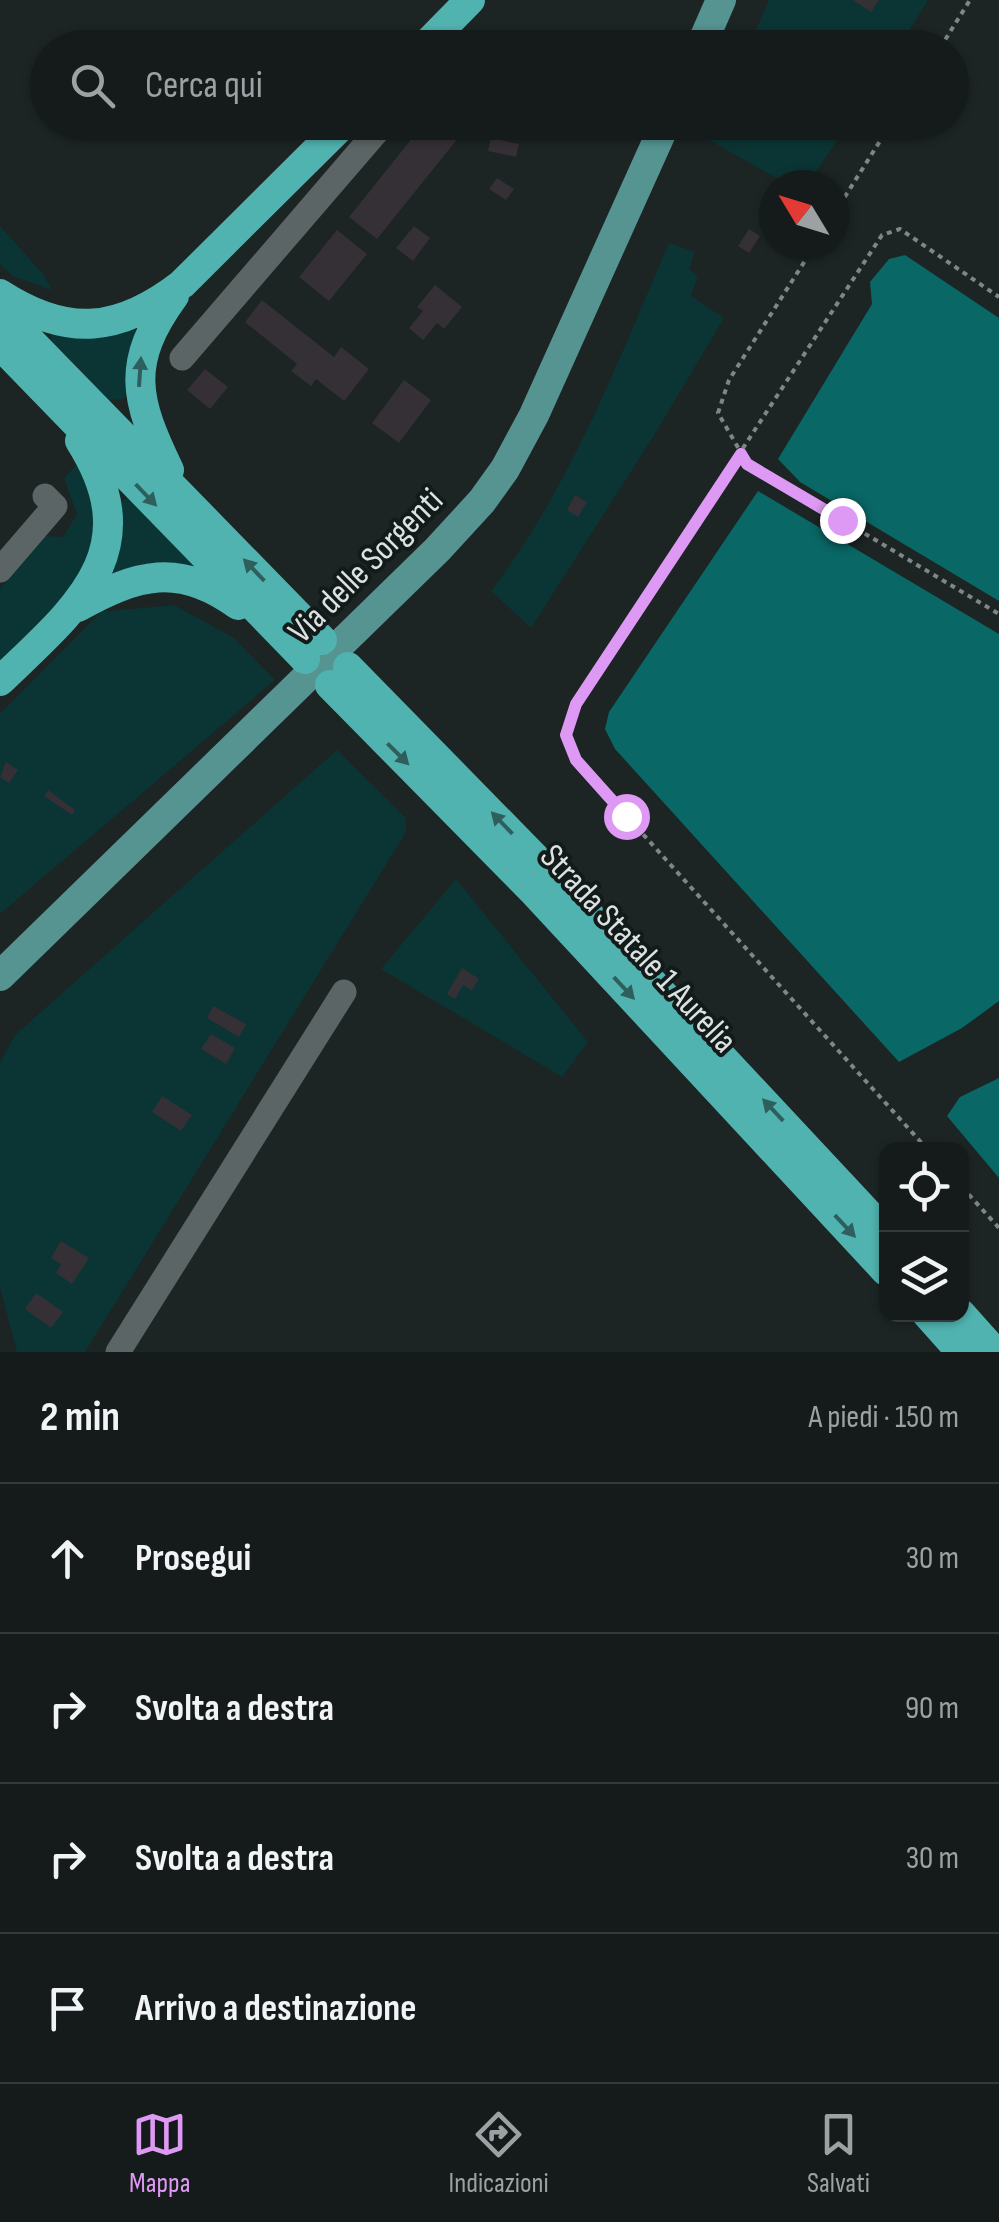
<!DOCTYPE html>
<html lang="it">
<head>
<meta charset="utf-8">
<style>
	body { margin:0; font-family:"Sofia Sans Condensed",sans-serif; background:#1e2424; color:#f1f3f6 }
	.controls { position:absolute; right:30px; bottom:30px; display:grid; overflow:hidden; border-radius:20px; box-shadow:0 2px 8px #0004 }
	.controls button { width:90px; height:90px; display:grid; place-items:center; padding:0; border:0; border-bottom:2px solid #34393a; background:#151b1b; color:#f1f3f6; font:50px sans-serif }
	.compass { position:absolute; left:759px; top:170px; width:90px; height:90px; border-radius:50%; background:#151b1b; box-shadow:0 2px 8px #0004; rotate:308deg }
	.stop { position:absolute; width:30px; height:30px; margin:-22px; border:8px solid #dd99f3; border-radius:50%; background:#fff }
	.stop.end { background:#dd99f3; border-color:#fff; box-shadow:0 2px 10px #0008 }
	.list { margin:0; padding:0; list-style:none }
	h2 { display:flex; justify-content:space-between; align-items:center; height:130px; margin:0; padding:0 40px; font-size:42px }
	h2 small { font-size:32px; font-weight:400; color:#9da1a3 }
	.list li { display:grid; grid-template-columns:65px 1fr auto; gap:30px; align-items:center; box-sizing:border-box; height:150px; padding:0 40px; border-top:2px solid #34393a }
	.list b { display:block; font-size:38px; white-space:nowrap }
	.list em { font-size:32px; font-style:normal; color:#9da1a3 }
	.icon { flex:none; width:55px; height:55px; fill:none; stroke:currentColor; stroke-width:2; stroke-linecap:round; stroke-linejoin:round }
	.map { position:relative; flex:none; width:999px; height:1352px; overflow:hidden }
	.search { position:absolute; background:#151b1b; box-shadow:0 2px 8px #0004; left:30px; right:30px; top:30px; height:110px; display:flex; align-items:center; gap:25px; box-sizing:border-box; padding:0 35px; border-radius:55px; color:#9da1a3; font-size:38px }
	.sheet { height:730px; background:#151b1b }
	nav { display:flex; justify-content:space-around; align-items:center; box-sizing:border-box; height:140px; border-top:2px solid #34393a; background:#151b1b; font-size:28px; color:#9da1a3 }
	nav a { display:grid; justify-items:center; gap:5px }
	nav .on { color:#dd99f3 }
	.map>svg:first-child { display:block }
</style>
</head>
<body>
<div class="map">
<svg width="999" height="1352" viewBox="0 0 999 1352">
	<rect width="100%" height="100%" fill="#1c2424"/>
	<path fill="#0b3534" d="M769 0H928L899 47 748 48Z
		M715 123V122L849 123 807 185H789L707 139Z
		M0 226 43 274 52 290 13 276 0 264Z
		M669 243 695 252 689 269 698 276 691 296 724 318 653 437 531 628 491 591C571 486 617 363 669 243Z
		M135 328 137 335 124 399 109 400 51 340 52 332Z
		M78 463C84 479 94 497 97 514 106 579 41 625 0 665V589L43 536 63 537 77 514 64 478Z
		M127 498 131 499 196 567 115 576 112 571 119 503Z
		M174 605 234 638 275 680 0 914V714L101 612Z
		M337 750 406 818V832L85 1352H17L0 1287V1063L15 1035Z
		M456 879 588 1042 562 1077 381 969Z"/>
	<path fill="#096765" d="M905 255 999 318V601L800 482 778 459 872 304 870 282 889 259Z
		M758 491 999 634V1001L962 1028 899 1062 615 749 605 729 609 712Z
		M999 1078V1178L947 1116 960 1097Z"/>
	<path fill="#343035" d="M853 0H879L871 12Z
		M425 122H441L459 137 377 239 349 217Z
		M491 138 519 144 516 157 488 151Z
		M497 178 514 189 506 200 489 189Z
		M414 226 430 238 413 261 396 248Z
		M749 229 760 236 749 253 738 246Z
		M337 230 367 254 329 301 299 277Z
		M435 285 462 307 444 329 437 323 423 340 409 328 423 311 417 307Z
		M262 300 334 357 341 347 369 369 344 401 316 379 311 386 291 371 297 364 245 322Z
		M205 369 228 387 210 409 187 390Z
		M404 380 431 400 399 443 372 423Z
		M575 495 587 502 578 517 567 510Z
		M6 762 18 770 9 783 0 777Z
		M48 790 75 810 72 815 44 796Z
		M462 968 479 979 472 990 463 985 455 999 447 994Z
		M213 1006 246 1024 239 1037 207 1018Z
		M211 1034 235 1048 226 1064 201 1049Z
		M162 1096 192 1115 181 1131 152 1112Z
		M61 1241 89 1258 72 1284 56 1273 61 1264 51 1258Z
		M36 1293 63 1312 51 1328 25 1309Z"/>
	<g fill="none" stroke-linecap="round" stroke-linejoin="round">
		<path stroke="#7f8686" stroke-width="4" stroke-dasharray="5 5" stroke-linecap="butt" d="M940 48 970 0
			M834 214 892 122
			M815 245 729 380 718 413 747 463 999 614
			M928 1150 576 760 566 735 576 704 882 235 900 229 999 297
			M962 1187 999 1228"/>
		<path stroke="#5c6565" stroke-width="25" d="M182 358 385 122
			M0 570 55 506 45 496
			M118 1352 344 992"/>
		<path stroke="#559491" stroke-width="30" d="M700 48 721 0
			M0 976 437 550 482 501 505 469 534 415 666 122"/>
		<path stroke="#51b3af" stroke-width="30" d="M423 48 470 0
			M0 294C68 338 120 332 182 284L345 122
			M0 310 322 640
			M0 345 305 659
			M169 470C135 400 125 363 174 296
			M78 607C137 574 179 562 238 605
			M348 667 544 867 886 1233
			M0 681C76 608 150 551 80 441
			M330 685 534 892 886 1271
			M927 1314 961 1352
			M961 1314 995 1352"/>
	</g>
	<defs><path id="oneway-solid" d="M-6-.8H1V-3.2L6.5 0L1 3.2V.8H-6Z" transform="scale(2.5)"/></defs>
	<g fill="#2f5f5d">
		<use href="#oneway-solid" transform="translate(140 372) rotate(-86)"/>
		<use href="#oneway-solid" transform="translate(146 495) rotate(46)"/>
		<use href="#oneway-solid" transform="translate(254 570) rotate(-134)"/>
		<use href="#oneway-solid" transform="translate(398 754) rotate(45)"/>
		<use href="#oneway-solid" transform="translate(502 823) rotate(-134)"/>
		<use href="#oneway-solid" transform="translate(624 988) rotate(47)"/>
		<use href="#oneway-solid" transform="translate(773 1110) rotate(-133)"/>
		<use href="#oneway-solid" transform="translate(845 1226) rotate(47)"/>
	</g>
	<g fill="none" stroke-linecap="round" stroke-linejoin="round">
		<path stroke="#dd99f3" stroke-width="12" d="M626 816 576 760 566 735 576 704 741 454 747 464 842 520"/>
	</g>
	<g text-anchor="middle" dominant-baseline="central" stroke-width="8" stroke-linejoin="round" paint-order="stroke">
		<g font-size="35" fill="#dce1e1" stroke="#131b1a">
			<text transform="translate(366 566) rotate(-45)">Via delle Sorgenti</text>
			<text transform="translate(638 949) rotate(47)">Strada Statale 1 Aurelia</text>
		</g>
	</g>
</svg>
<div class="controls">
<button><svg class="icon" aria-label="locate" viewBox="0 0 24 24"><circle cx="12" cy="12" r="6"/><path d="M12 2v4M12 18v4M2 12h4M18 12h4"/></svg></button>
<button><svg class="icon" aria-label="layers" viewBox="0 0 24 24"><path d="M12 4l9 5-9 5-9-5zM3 14l9 5 9-5"/></svg></button>
</div>
<svg class="compass" viewBox="-18 -18 36 36"><path d="M0-13l5 13h-10z" fill="#e53935"/><path d="M0 13l5-13h-10z" fill="#9da1a3"/></svg>
<div class="stop" style="left:626px;top:816px"></div>
<div class="stop end" style="left:842px;top:520px"></div>
<div class="search"><svg class="icon" aria-label="search" viewBox="0 0 24 24"><circle cx="10" cy="10" r="6"/><path d="M15 15l6 6"/></svg>Cerca qui</div>
</div>
<section class="sheet">
<h2>2 min<small>A piedi · 150 m</small></h2>
<ul class="list">
<li><svg class="icon" aria-label="ahead" viewBox="0 0 24 24"><path d="M12 20V5M6 11l6-6 6 6"/></svg><div><b>Prosegui</b></div><em>30 m</em></li>
<li><svg class="icon" aria-label="right" viewBox="0 0 24 24"><path d="M7 20v-9h11M14 6l5 5-5 5"/></svg><div><b>Svolta a destra</b></div><em>90 m</em></li>
<li><svg class="icon" aria-label="right" viewBox="0 0 24 24"><path d="M7 20v-9h11M14 6l5 5-5 5"/></svg><div><b>Svolta a destra</b></div><em>30 m</em></li>
<li><svg class="icon" aria-label="arrive" viewBox="0 0 24 24"><path d="M6 21V4h12l-3 4 3 4H6"/></svg><div><b>Arrivo a destinazione</b></div></li>
</ul>
</section>
<nav>
<a class="on"><svg class="icon" aria-label="map" viewBox="0 0 24 24"><path d="M3 6l6-2 6 2 6-2v14l-6 2-6-2-6 2zM9 4v14M15 6v14"/></svg>Mappa</a>
<a><svg class="icon" aria-label="directions" viewBox="0 0 24 24"><path d="M12 3l9 9-9 9-9-9zM9 14v-3h6M13 9l2 2-2 2"/></svg>Indicazioni</a>
<a><svg class="icon" aria-label="saved" viewBox="0 0 24 24"><path d="M7 4h10v16l-5-4-5 4z"/></svg>Salvati</a>
</nav>
</body>
</html>
